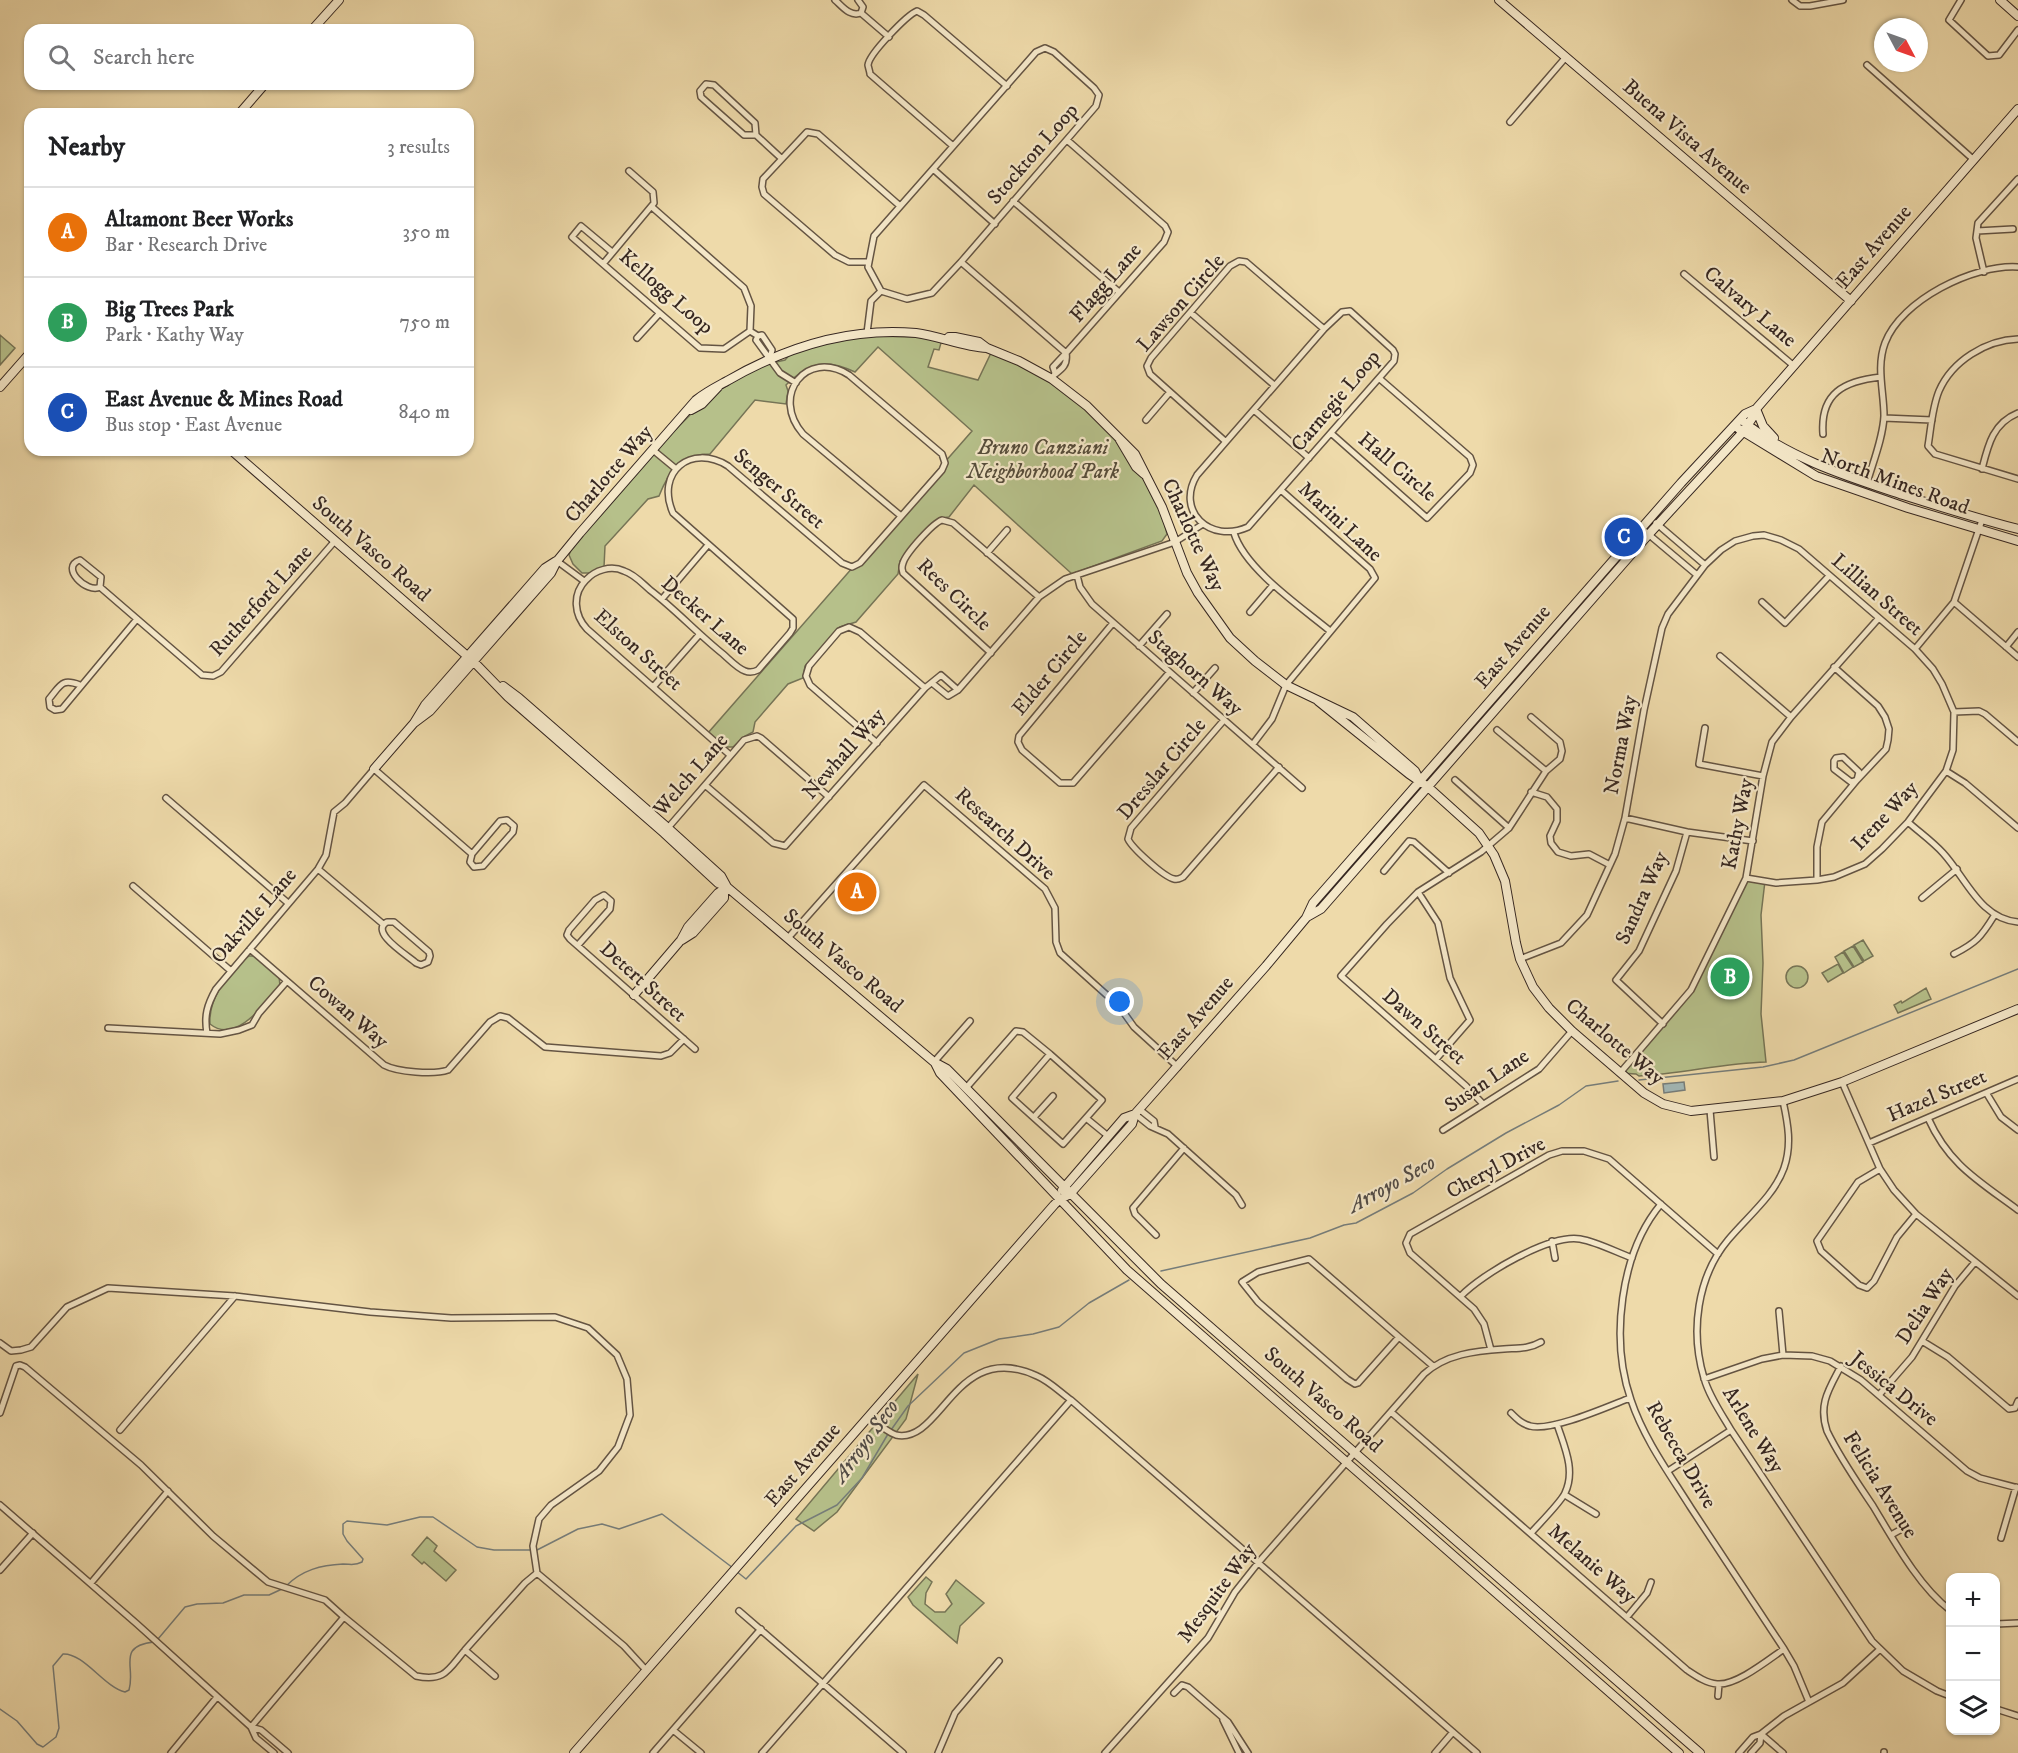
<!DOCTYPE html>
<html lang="en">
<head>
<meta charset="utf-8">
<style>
	body { margin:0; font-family:"IM FELL DW Pica",serif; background:#f2f2f2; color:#202124 }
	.controls { position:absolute; right:18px; bottom:18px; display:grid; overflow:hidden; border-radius:12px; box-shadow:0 2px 4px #0004 }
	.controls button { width:54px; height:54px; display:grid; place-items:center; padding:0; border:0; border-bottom:2px solid #e0e0e0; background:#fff; color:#202124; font:30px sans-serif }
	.compass { position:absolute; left:1874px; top:18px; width:54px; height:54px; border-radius:50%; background:#fff; box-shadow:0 2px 4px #0004; rotate:131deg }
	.you { position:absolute; left:1120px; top:1002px; width:21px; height:21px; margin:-15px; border:4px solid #fff; border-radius:50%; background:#1a73e8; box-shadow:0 0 0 9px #1a73e833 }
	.badge { display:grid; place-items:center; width:39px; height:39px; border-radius:50%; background:#ea580c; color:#fff; font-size:20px; font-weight:700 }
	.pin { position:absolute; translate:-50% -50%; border:3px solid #fff; box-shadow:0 2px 6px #0006 }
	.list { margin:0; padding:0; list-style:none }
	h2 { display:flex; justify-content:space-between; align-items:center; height:78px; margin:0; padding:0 24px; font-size:26px }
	h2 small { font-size:20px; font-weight:400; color:#757577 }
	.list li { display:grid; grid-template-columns:39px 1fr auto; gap:18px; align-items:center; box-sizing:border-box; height:90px; padding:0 24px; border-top:2px solid #e0e0e0 }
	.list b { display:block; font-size:22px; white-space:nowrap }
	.list p { margin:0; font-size:20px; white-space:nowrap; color:#757577 }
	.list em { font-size:20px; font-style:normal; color:#757577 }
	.icon { flex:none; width:33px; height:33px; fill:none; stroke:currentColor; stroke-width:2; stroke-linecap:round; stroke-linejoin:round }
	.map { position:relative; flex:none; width:2018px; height:1753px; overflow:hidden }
	.search { position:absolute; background:#fff; box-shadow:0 2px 4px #0004; left:24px; top:24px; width:450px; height:66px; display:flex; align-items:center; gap:15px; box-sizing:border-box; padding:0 21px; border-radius:18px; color:#757577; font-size:22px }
	.panel { position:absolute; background:#fff; box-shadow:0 2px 4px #0004; left:24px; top:108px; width:450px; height:348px; border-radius:18px }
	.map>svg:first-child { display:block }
</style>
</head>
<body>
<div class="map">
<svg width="2018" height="1753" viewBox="0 0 2018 1753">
	<rect width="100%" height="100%" fill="#eedaaa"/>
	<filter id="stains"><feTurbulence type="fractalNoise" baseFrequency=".00333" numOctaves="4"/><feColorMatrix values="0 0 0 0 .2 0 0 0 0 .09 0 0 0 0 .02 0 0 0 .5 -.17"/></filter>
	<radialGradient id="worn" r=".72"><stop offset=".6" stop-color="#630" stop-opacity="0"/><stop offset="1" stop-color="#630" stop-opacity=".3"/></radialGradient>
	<path fill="#b6c08a" stroke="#767456" stroke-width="1.5" d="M0 335 15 348 0 365Z
		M871 336 917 337 939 340 941 343 939 350 934 349 928 367 978 380 991 353C1038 372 1086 401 1117 442 1123 449 1127 458 1132 465 1135 469 1139 472 1141 475 1153 492 1163 514 1167 534L1162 541 1072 574 974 485 949 517 941 518 931 524 900 561 898 574 856 622 840 627 805 666 803 678 788 684 755 722 753 732 745 736 733 747H726L708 733 972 431 878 347 855 372C826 358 809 362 786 385L788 391 786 404 755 400 710 454C680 454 669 471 659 496L648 499 605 546 604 567 590 573H582L573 564 569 555 572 547 665 440 691 414 723 388 759 366 785 360 792 352 837 340Z
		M1746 878 1765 881 1761 915 1763 963 1761 1014 1766 1062C1723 1063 1682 1074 1639 1076L1636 1074 1620 1073 1691 990Z
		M1863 940 1873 956 1864 961 1854 945Z
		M1853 946 1863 962 1854 967 1844 951Z
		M1843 952 1853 967 1844 973 1835 957Z
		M249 956H255L279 976 280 986C265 1003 236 1045 210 1024 208 999 229 970 249 956Z
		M1838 964 1843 973 1828 982 1822 973Z
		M1786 977a11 11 0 1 1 22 0a11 11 0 1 1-22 0Z
		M1926 988 1931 999 1898 1013 1894 1005 1901 1001 1902 1003Z
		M918 1374 906 1419 837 1512 814 1531 796 1519Z
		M427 1537 437 1546 434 1551 456 1570 446 1581 424 1562 422 1564 412 1555Z
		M926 1577 932 1582 926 1593 925 1604 935 1612H945L952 1604 946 1594 956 1580 984 1603 960 1626 957 1643 913 1605 908 1597Z"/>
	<path fill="#a1b7b6" stroke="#767d7a" stroke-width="1.5" d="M1684 1082 1685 1090 1664 1093 1663 1084Z"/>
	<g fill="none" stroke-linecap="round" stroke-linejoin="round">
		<path stroke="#767d7a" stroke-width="1.5" d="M1639 1080 1763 1067 1794 1060 2018 969
			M1161 1271 1310 1238 1344 1225 1356 1223 1413 1193 1447 1169 1506 1133 1559 1105 1586 1086 1618 1081
			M891 1430 908 1406 964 1353 999 1339 1033 1334 1059 1327 1089 1303 1129 1280
			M537 1550 578 1529 602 1524 619 1529 662 1514 733 1568
			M736 1571 746 1579 796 1526 837 1505 862 1478 888 1434
			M286 1586C302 1570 321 1565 343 1564 351 1564 355 1566 362 1562L363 1559 347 1541 343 1534V1524L347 1521 387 1525 420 1517H433L477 1547 494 1550H532
			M158 1639 185 1607 197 1604 223 1603 244 1595H269L282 1589
			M0 1709 17 1721 37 1744 43 1747 56 1737 59 1728 53 1666 63 1654C84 1653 104 1687 125 1692L129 1690C136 1667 116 1646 154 1642"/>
		<defs>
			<path id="street" d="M835 0C843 7 850 17 861 13L889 37
				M858 0 863 7 861 13
				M1792 0 1800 6H1810L1843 0
				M1961 0 1949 20 1988 56 1999 55 2018 30
				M1045 48 1054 52 1094 88 1099 95 1096 106 961 262 932 293 907 299 881 291 868 267 874 236 1036 52Z
				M1867 65 1974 160
				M1510 122 1566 57
				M756 135H744L701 97 700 91 706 84 714 85 755 123 756 135 781 158
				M953 146 870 74C870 72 868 66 868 65 869 54 907 15 917 11L924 15 1007 86
				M933 169 995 224
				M629 171 653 192 654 203 603 264 700 348 724 349 750 331 751 306 744 288 652 207
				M1013 201 1119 292
				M1977 231 2013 229
				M869 262H849L835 255 764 194 762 187 763 179 807 132 818 134 900 206
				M961 262 1066 353
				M603 264 572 237 581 226 612 252
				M1984 272 1976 238 1978 223 2018 179
				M1684 274 1794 366
				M1350 311 1393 350 1395 354 1394 361 1248 527C1210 544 1175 511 1197 475L1324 329 1342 312Z
				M1191 313 1274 385
				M750 331 758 336 762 335 772 350 770 358
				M867 333 871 301 881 291
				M758 336 756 340 780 373 796 383
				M637 338 659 314
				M2018 339C1986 340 1952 361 1939 391 1932 408 1931 428 1928 446L1935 454 2018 479
				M1055 373 1053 367 1066 353 1164 242 1168 232 1165 226 1067 140
				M1054 375C1062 369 1068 365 1066 353
				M1254 410 1309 458
				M1884 418 1932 420
				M1146 420 1170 392
				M1332 434 1427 518 1470 473 1473 465 1470 457 1380 379
				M1823 434C1820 393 1844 381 1881 377
				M1225 441 1150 374 1147 366 1151 358 1230 266 1239 261 1246 262 1324 329
				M653 450 676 469
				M1982 469C1988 445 1993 423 2018 413
				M1867 483C1873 462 1883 438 1884 416 1884 392 1876 367 1885 343 1901 300 1974 264 2018 267
				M1656 523 1705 565
				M1641 528 1697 575
				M1234 533C1245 569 1301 607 1330 631
				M987 553 1007 530
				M80 560 101 577 100 587C87 594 59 567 80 560Z
				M557 561 584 581
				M1077 575 1080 587 1092 604 1302 788
				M100 587 202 675 213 676 221 672 334 542
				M662 599 708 545
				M1762 602 1785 623 1829 576
				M1954 602 2018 657
				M1250 612 1273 585
				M1113 623 1019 736 1018 742 1022 750 1060 783H1073L1169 673
				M1139 646 1167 614
				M2006 647 2018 632
				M1915 649 1954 602 1982 520
				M991 653 903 573C902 568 901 568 903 563 906 553 933 523 942 520L953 523 1039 597
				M1720 656 1791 717
				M932 683 948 696 958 690 1039 597 1065 579 1175 542 1203 524
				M80 685C61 678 61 685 49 699L50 707 55 710 62 709 137 619
				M654 686 699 635
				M1193 693 1215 668
				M1954 712 1979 711 1985 714 2018 742
				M1224 720 1131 828 1128 839C1132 848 1164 877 1174 879 1178 880 1179 879 1183 877L1279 767
				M1705 728 1699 764 1763 776
				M1497 730 1546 771
				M877 743 810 685 806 676 809 666 839 631 849 627 860 632 925 688
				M1253 744 1272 719 1286 685 1375 578 1370 569 1282 491
				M730 755 587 629C574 615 572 594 586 580 595 570 611 565 624 571 634 574 642 583 650 590 676 610 698 634 723 654 730 660 737 668 745 671 750 673 754 672 758 670L790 633 793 628V619L673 513C655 472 691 443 728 466L842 563 852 567 860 563 942 470 945 463 942 454 849 375C806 348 770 396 803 434L901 516
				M1843 757 1859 772 1857 780 1851 782 1834 769V761L1836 758Z
				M1946 771 1965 783 2018 828
				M1455 780 1509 828
				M705 785 773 843 785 846 925 688 941 675 958 690
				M1531 792 1547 797 1557 809V821L1550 836 1551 843 1558 852 1571 856 1589 854 1610 865
				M166 798 288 903
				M1625 818 1687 832 1753 841
				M507 820 514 826 513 832 483 866 474 867 470 862 472 854 500 821Z
				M1908 822C1919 832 1932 841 1943 853 1966 878 1980 919 2018 922
				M667 829 744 740 757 736 761 738 829 797
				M318 869 383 924
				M1384 871 1409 841 1414 842 1449 873
				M1817 880V847L1822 822 1857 780 1886 749 1888 740 1889 729 1885 717 1878 706 1834 667
				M133 886 231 971
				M1418 892 1438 923 1450 978 1470 1020 1436 1059
				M1922 898 1957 869
				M387 922H394L429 952 430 956 428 962 421 965 416 963C407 955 369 932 387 922Z
				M788 938 924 785 1045 889 1055 908 1056 942 1060 953 1119 1006 1134 1027 1178 1067
				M578 945 610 909 611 901 604 895 595 900 569 930 567 935 570 939 695 1049
				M250 949 384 1065C397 1072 434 1075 448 1070L490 1022 500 1016 508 1018 545 1047 661 1056 670 1053 684 1039
				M1954 954C1976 943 1981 937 1994 916
				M1520 959 1561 943 1587 915 1615 854 1625 818 1644 710 1662 628 1668 614 1705 565 1721 550 1735 541 1753 536 1764 535 1781 540 1799 549 1915 649 1933 669 1942 684 1954 712 1953 750 1946 771 1908 822 1882 849 1865 864 1834 877 1817 880 1776 883 1746 878
				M1663 1024 1616 980 1639 951 1676 871 1687 832
				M108 1028 220 1034 239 1030 252 1025 259 1013 287 981
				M207 1033C204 1016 207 1005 216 989L318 869 326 855 334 812 345 803 374 769 472 854
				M1050 1054 1102 1100 1063 1144 1012 1098Z
				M934 1062 970 1021
				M1620 1073 1691 990 1746 878 1763 776 1772 742 1791 717 1878 619
				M1842 1082 1880 1169 1894 1190 1916 1214 2018 1296
				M966 1088 1016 1031 1023 1032 1050 1054
				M1987 1094 2001 1117 2018 1130
				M1783 1101C1788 1124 1792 1145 1784 1168 1774 1196 1747 1217 1728 1240 1697 1277 1690 1332 1704 1378 1709 1396 1721 1413 1731 1430L1872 1641 1903 1671 1937 1691 1950 1696
				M1483 1104 1466 1086 1341 976 1387 924 1418 892 1481 852 1509 828 1546 771 1560 759 1562 751 1560 742 1531 717
				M1139 1109 1154 1121 1155 1127
				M1710 1110 1714 1157
				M1135 1114 1150 1126 1168 1134 1236 1195 1242 1205
				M1034 1117 1053 1096
				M1086 1118 1108 1136
				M1928 1118C1949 1165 1979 1181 2018 1210
				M1443 1130 1539 1069 1572 1031
				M1869 1143 2018 1079
				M1880 1169 1858 1182 1817 1241 1821 1251 1859 1285 1867 1288 1874 1281 1897 1237 1916 1214
				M1661 1204C1620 1253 1610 1340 1631 1400 1644 1439 1669 1473 1691 1508 1722 1555 1753 1602 1784 1649L1794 1666 1809 1702
				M1156 1235 1135 1214 1133 1208 1184 1148
				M1552 1241 1555 1258
				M1309 1259 1399 1337 1358 1383 1355 1384 1347 1379 1258 1302 1242 1282 1258 1272Z
				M1461 1296C1482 1274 1550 1234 1580 1239 1597 1242 1616 1252 1632 1258
				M1779 1311 1783 1355
				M1399 1337 1433 1366
				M1922 1341 1948 1357 2009 1409 2015 1408 2018 1401
				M0 1343 11 1351 21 1350 31 1347 67 1307 108 1288 235 1296 370 1312 451 1318 555 1317 588 1328 617 1355 627 1379 630 1415 618 1447 599 1471 551 1505 539 1519 533 1546 537 1573 525 1583 465 1650
				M1491 1350 1484 1324 1474 1309 1410 1253 1406 1243 1410 1234 1549 1155 1562 1151H1584L1609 1159 1718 1254
				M1841 1366C1829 1389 1818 1404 1827 1431 1840 1458 1857 1482 1873 1506 1893 1539 1919 1587 1950 1610
				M1704 1379 1762 1359 1783 1355 1812 1356 1830 1361 1861 1380 1967 1471 1980 1478 2018 1488
				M1879 1395 1912 1357 1955 1286 1975 1262
				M1391 1412 1687 1670C1696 1676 1706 1683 1717 1684 1736 1686 1768 1660 1784 1649
				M0 1413 16 1366 20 1365 25 1367 141 1465 213 1536 268 1582 325 1600 344 1617 251 1727
				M1511 1413C1517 1419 1522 1424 1530 1426 1551 1432 1609 1406 1630 1398
				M870 1417C877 1423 887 1432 896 1435 942 1445 955 1338 1037 1376 1049 1381 1060 1392 1071 1400L1477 1753
				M120 1430 235 1296
				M1668 1471 1731 1430
				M1565 1495 1596 1514
				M0 1505 137 1624 251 1727 256 1738 274 1753
				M1531 1533C1539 1524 1561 1502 1565 1493 1576 1470 1564 1446 1557 1424
				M1891 1535 1907 1526
				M2001 1538 2016 1487
				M0 1570 33 1533
				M537 1573 624 1646 646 1670
				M91 1583 168 1491
				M739 1611 903 1753
				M344 1617 416 1676C445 1682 448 1670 465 1650L495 1676
				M1627 1617 1647 1593 1651 1582
				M1996 1624 2018 1623
				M1174 1693 1182 1685 1188 1687 1228 1722 1248 1753
				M1718 1696 1719 1684
				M1996 1709 2018 1716
				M1223 1720 1239 1753
				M251 1727 261 1730 288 1753
				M673 1730 701 1753
				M1761 1734 1783 1753
				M1884 1752V1753
				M171 1753 217 1697
				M653 1753 761 1629
				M762 1753 1071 1400
				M938 1753 955 1713 999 1661
				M1105 1753 1208 1638 1235 1592 1258 1563 1424 1374C1446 1354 1475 1351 1504 1349 1518 1348 1529 1349 1541 1342
				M1435 1753 1453 1732
				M1739 1753 1753 1737 1761 1734 1784 1716 1843 1683 1879 1650
				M1751 1753 1760 1743 1761 1734"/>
			<path id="secondary" d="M1499 0 1851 301
				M2000 0 2018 16
				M312 30 339 0
				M239 114 265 84
				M949 337H955L979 342 987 348 1019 361 1052 379 1087 406 1135 454 1162 507 1187 573 1198 593 1230 638 1255 661 1286 685 1353 717 1415 771 1419 779
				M0 387 30 353
				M1756 409 1763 426 1774 438
				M691 410 702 404 718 387
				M1744 422C1790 459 1849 477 1903 495 1941 507 1979 519 2018 529
				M1739 429 1816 476 1908 508 2018 541
				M1120 440 1136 467 1144 474
				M231 450 474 662 508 697 664 833 718 883 727 887 934 1062 947 1069 1161 1284 1700 1753
				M503 686 519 698 668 828 721 876 727 887
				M1318 701 1409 774 1428 787 1479 833 1494 855 1505 881 1516 943 1520 959 1533 987 1549 1008 1572 1031 1644 1093 1663 1104 1691 1111 1783 1101 1842 1082 2018 1009
				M414 723 430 711 551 573 557 561 580 533 696 400C706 392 716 387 727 381 784 348 849 327 916 333 940 336 963 347 987 348
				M374 769 414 723 425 705 545 568 556 561
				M1307 917 1321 909 1649 534 1743 432 1753 417 1756 409 2018 109
				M682 940 693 933 724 898V891
				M634 995 681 940 688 927 718 893 727 887
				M935 1063 940 1073 1127 1270 1679 1753
				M1062 1190 1124 1118 1135 1114
				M574 1753 1054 1205 1059 1200 1070 1194 1132 1124 1135 1114 1266 966 1306 918 1313 903 1681 483 1745 414 1756 409"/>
		</defs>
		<use href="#street" stroke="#645443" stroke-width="8"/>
		<use href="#secondary" stroke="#362721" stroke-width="10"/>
		<use href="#street" stroke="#f4e7c8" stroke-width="5"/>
		<use href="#secondary" stroke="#f4e7c8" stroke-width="8"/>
	</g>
	<g text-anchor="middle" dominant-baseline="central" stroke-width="4.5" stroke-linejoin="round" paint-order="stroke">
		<g font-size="21" fill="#362721" stroke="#f4e7c8">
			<text transform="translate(1687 137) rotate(41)">Buena Vista Avenue</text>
			<text transform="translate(1033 154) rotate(-49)">Stockton Loop</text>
			<text transform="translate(1874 247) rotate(-49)">East Avenue</text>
			<text transform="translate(1106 283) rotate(-49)">Flagg Lane</text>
			<text transform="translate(666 292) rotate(41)">Kellogg Loop</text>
			<text transform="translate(1181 303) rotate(-49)">Lawson Circle</text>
			<text transform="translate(1750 307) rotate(40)">Calvary Lane</text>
			<text transform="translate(1336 401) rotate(-50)">Carnegie Loop</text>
			<text transform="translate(1397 467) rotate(40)">Hall Circle</text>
			<text transform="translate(609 474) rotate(-49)">Charlotte Way</text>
			<text transform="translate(1895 482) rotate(20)">North Mines Road</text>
			<text transform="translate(779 489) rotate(40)">Senger Street</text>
			<text transform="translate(1340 522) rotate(43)">Marini Lane</text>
			<text transform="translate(1193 535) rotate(65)">Charlotte Way</text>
			<text transform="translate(371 549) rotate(41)">South Vasco Road</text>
			<text transform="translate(954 595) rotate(44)">Rees Circle</text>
			<text transform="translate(1877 595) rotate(41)">Lillian Street</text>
			<text transform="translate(261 601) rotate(-48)">Rutherford Lane</text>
			<text transform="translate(705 616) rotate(41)">Decker Lane</text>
			<text transform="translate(1513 647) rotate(-49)">East Avenue</text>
			<text transform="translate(638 650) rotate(42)">Elston Street</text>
			<text transform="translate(1050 673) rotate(-50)">Elder Circle</text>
			<text transform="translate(1195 673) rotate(41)">Staghorn Way</text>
			<text transform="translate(1621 745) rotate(-79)">Norma Way</text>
			<text transform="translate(844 754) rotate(-49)">Newhall Way</text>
			<text transform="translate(1162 769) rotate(-50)">Dresslar Circle</text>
			<text transform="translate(691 775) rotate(-49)">Welch Lane</text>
			<text transform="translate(1885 816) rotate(-47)">Irene Way</text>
			<text transform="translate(1738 824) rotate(-79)">Kathy Way</text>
			<text transform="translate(1005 834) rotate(42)">Research Drive</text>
			<text transform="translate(1642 898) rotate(-66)">Sandra Way</text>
			<text transform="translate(254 916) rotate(-49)">Oakville Lane</text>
			<text transform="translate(843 961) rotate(40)">South Vasco Road</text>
			<text transform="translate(643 982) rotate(42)">Detert Street</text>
			<text transform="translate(348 1012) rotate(41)">Cowan Way</text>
			<text transform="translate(1196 1018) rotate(-49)">East Avenue</text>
			<text transform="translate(1424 1027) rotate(41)">Dawn Street</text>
			<text transform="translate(1615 1042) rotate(40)">Charlotte Way</text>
			<text transform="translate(1487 1081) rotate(-34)">Susan Lane</text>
			<text transform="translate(1937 1096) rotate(-23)">Hazel Street</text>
			<text transform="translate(1496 1168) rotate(-28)">Cheryl Drive</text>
			<text transform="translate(1925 1306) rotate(-57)">Delia Way</text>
			<text transform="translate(1894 1389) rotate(39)">Jessica Drive</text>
			<text transform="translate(1323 1400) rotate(41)">South Vasco Road</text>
			<text transform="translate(1753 1430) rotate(58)">Arlene Way</text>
			<text transform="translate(1681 1455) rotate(60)">Rebecca Drive</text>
			<text transform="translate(803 1465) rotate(-49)">East Avenue</text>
			<text transform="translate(1880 1485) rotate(58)">Felicia Avenue</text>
			<text transform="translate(1592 1564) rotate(41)">Melanie Way</text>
			<text transform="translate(1217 1593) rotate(-54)">Mesquite Way</text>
		</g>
		<g font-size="21" font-style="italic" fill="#564d3b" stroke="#f4e7c8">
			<text x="1043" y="448">Bruno Canziani<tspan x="1043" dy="24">Neighborhood Park</tspan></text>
		</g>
		<g font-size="22" font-style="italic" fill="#514b46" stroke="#f4e7c8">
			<text transform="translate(1392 1184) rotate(-29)">Arroyo Seco</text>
			<text transform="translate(866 1441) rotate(-54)">Arroyo Seco</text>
		</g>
	</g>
	<rect width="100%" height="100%" filter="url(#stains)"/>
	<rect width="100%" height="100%" fill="url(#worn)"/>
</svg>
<div class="controls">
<button>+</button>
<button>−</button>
<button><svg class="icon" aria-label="layers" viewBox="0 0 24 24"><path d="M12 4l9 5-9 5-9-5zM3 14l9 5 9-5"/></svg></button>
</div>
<svg class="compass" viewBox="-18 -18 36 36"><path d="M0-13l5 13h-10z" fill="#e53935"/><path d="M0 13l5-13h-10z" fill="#757577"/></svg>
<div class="you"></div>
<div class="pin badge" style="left:857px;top:892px;background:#e8710a">A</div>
<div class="pin badge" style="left:1730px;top:977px;background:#2e9e5b">B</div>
<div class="pin badge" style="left:1624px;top:537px;background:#1a4fb4">C</div>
<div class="search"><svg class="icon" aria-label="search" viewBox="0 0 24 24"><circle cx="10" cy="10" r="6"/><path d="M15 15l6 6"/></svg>Search here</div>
<section class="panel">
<h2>Nearby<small>3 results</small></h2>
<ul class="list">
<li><span class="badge" style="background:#e8710a">A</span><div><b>Altamont Beer Works</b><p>Bar · Research Drive</p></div><em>350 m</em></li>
<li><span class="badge" style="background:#2e9e5b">B</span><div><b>Big Trees Park</b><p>Park · Kathy Way</p></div><em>750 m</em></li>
<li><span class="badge" style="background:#1a4fb4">C</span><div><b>East Avenue &amp; Mines Road</b><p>Bus stop · East Avenue</p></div><em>840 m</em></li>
</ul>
</section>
</div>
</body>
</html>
